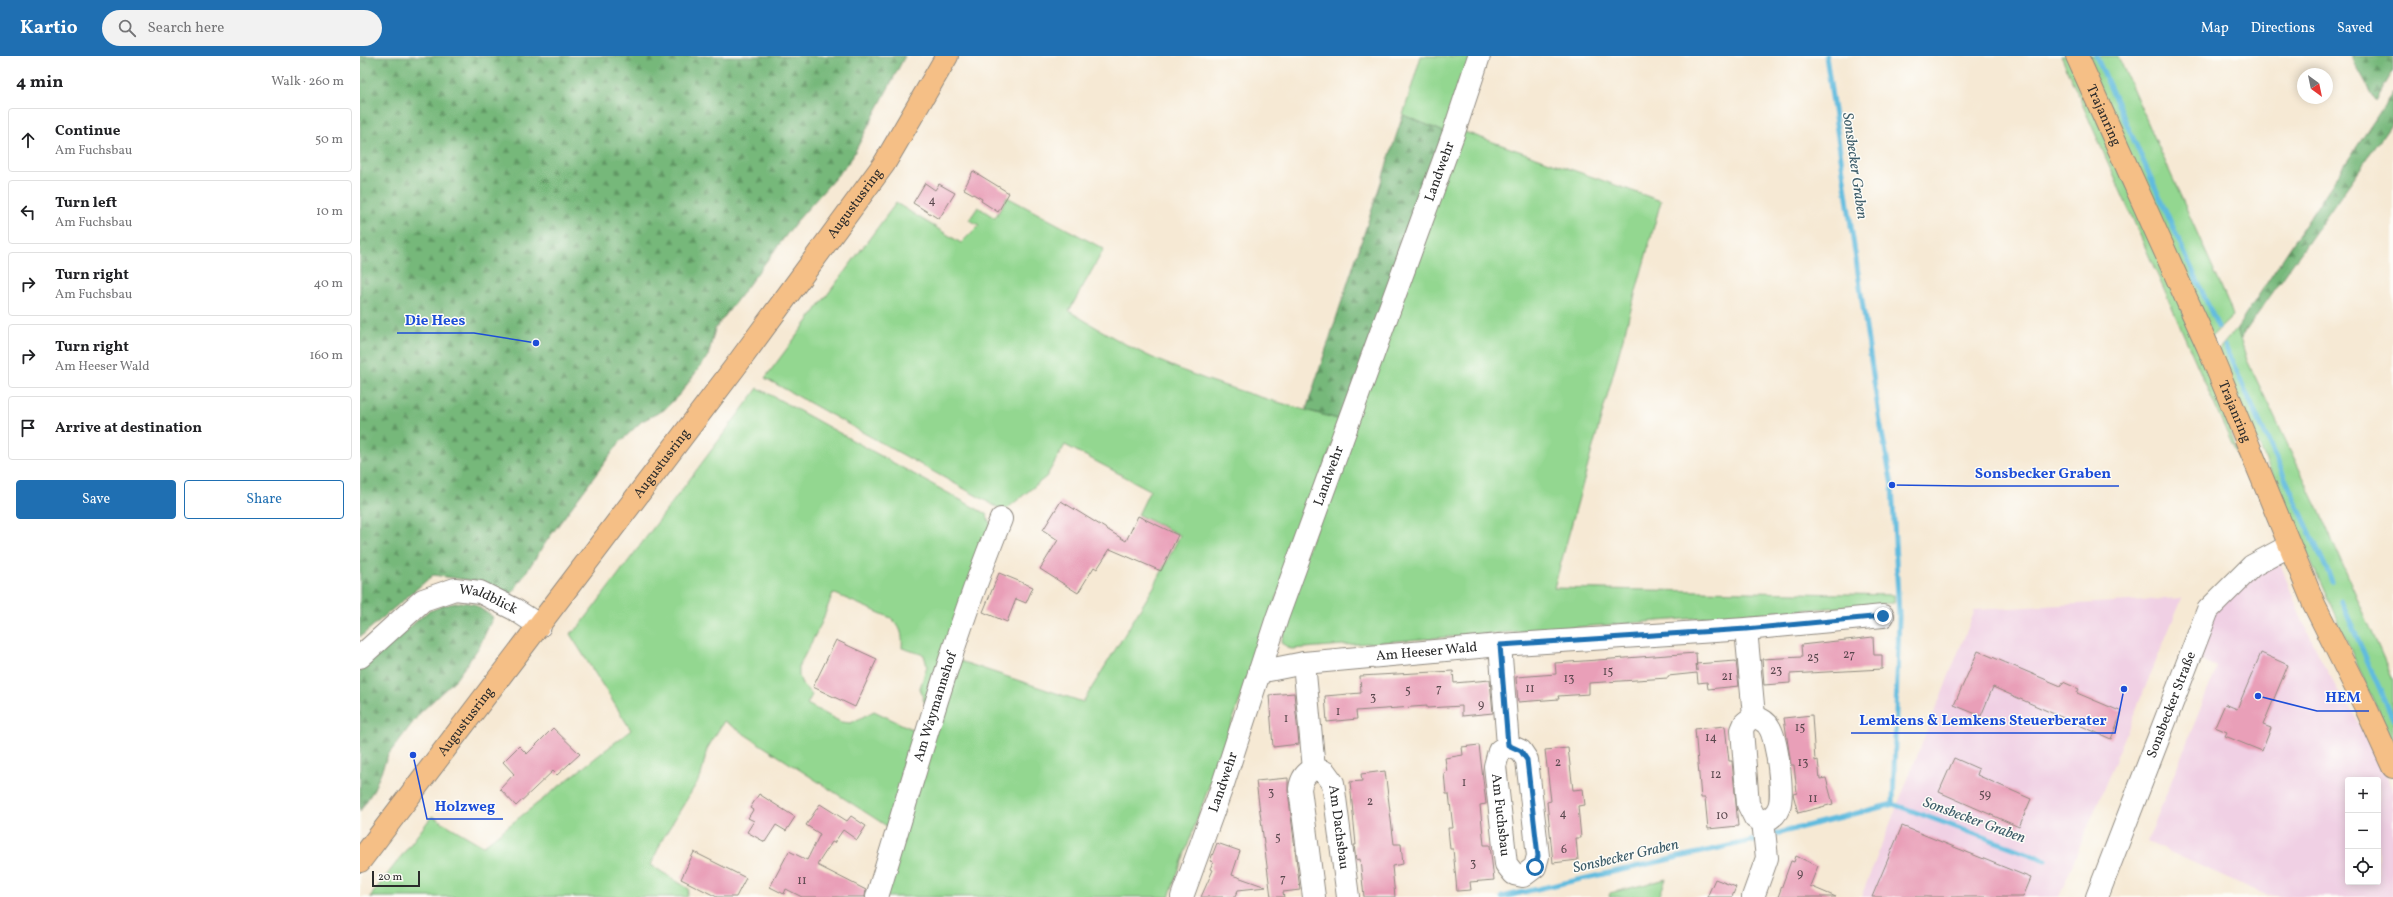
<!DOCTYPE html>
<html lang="en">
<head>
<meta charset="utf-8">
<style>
	body { margin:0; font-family:Vollkorn,serif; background:#f2f2f2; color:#202124 }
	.controls { position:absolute; right:12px; bottom:12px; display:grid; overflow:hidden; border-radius:4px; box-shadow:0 2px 10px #0003 }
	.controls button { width:36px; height:36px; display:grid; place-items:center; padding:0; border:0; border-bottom:1px solid #e0e0e0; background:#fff; color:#202124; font:20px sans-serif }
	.compass { position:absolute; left:1937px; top:12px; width:36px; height:36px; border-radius:50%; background:#fff; box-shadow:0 2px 10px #0003; rotate:147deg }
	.scale { position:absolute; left:12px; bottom:10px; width:48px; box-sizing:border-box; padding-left:4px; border:2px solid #2b2b2b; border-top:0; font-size:11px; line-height:14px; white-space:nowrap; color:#2b2b2b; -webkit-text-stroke:3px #fdfcf7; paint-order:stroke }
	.stop { position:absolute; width:12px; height:12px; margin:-9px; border:3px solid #1f6fb2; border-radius:50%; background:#fff }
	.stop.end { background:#1f6fb2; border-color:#fff; box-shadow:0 1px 4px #0008 }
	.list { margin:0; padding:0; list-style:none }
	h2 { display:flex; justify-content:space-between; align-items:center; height:52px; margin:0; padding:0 16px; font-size:17px }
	h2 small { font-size:13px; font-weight:400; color:#757577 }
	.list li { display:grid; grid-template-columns:26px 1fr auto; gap:12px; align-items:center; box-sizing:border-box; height:64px; margin:0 8px 8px; padding:0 8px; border:1px solid #e0e0e0; border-radius:4px }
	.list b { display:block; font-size:15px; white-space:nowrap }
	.list p { margin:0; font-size:13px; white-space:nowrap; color:#757577 }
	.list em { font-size:13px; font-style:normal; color:#757577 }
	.actions { display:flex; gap:8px; padding:12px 16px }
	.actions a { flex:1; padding:9px 0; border:1px solid #1f6fb2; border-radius:4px; text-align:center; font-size:14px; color:#1f6fb2 }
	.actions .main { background:#1f6fb2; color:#fff }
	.icon { flex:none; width:22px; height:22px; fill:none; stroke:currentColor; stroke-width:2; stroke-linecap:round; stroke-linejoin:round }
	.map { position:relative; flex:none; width:2033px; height:841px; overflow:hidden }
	header { display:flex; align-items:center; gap:24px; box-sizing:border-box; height:56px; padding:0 20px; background:#1f6fb2; color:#fff }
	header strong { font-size:19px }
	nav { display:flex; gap:22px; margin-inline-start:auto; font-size:14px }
	.search { width:280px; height:36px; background:#f2f2f2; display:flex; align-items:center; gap:10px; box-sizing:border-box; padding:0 14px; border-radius:22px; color:#757577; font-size:15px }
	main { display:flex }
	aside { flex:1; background:#fff }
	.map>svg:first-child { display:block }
</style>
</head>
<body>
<header>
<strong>Kartio</strong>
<div class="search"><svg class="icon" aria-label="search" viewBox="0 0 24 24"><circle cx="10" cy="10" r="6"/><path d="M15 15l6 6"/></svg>Search here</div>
<nav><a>Map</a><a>Directions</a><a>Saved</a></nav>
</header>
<main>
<aside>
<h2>4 min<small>Walk · 260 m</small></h2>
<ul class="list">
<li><svg class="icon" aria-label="ahead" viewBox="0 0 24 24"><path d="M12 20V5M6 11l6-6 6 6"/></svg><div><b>Continue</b><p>Am Fuchsbau</p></div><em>50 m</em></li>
<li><svg class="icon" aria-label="left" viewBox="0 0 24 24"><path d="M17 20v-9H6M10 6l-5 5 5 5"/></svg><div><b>Turn left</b><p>Am Fuchsbau</p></div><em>10 m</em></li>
<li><svg class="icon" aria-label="right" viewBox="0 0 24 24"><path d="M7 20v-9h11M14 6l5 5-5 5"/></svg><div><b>Turn right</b><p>Am Fuchsbau</p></div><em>40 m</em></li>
<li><svg class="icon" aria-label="right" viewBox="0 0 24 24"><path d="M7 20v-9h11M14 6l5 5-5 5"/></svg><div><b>Turn right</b><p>Am Heeser Wald</p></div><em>160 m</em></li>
<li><svg class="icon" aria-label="arrive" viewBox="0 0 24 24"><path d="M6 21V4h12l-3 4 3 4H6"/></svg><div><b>Arrive at destination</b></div></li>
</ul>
<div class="actions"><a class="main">Save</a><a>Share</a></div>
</aside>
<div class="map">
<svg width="2033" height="841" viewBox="0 0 2033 841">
	<defs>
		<pattern id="forest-firs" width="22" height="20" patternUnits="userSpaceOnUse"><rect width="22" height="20" fill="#76b87a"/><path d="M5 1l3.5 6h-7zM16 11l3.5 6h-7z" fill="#619664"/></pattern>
	</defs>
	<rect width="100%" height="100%" fill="#fdfcf7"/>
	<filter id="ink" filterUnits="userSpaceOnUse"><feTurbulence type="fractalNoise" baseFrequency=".025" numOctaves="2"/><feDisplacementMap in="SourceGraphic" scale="8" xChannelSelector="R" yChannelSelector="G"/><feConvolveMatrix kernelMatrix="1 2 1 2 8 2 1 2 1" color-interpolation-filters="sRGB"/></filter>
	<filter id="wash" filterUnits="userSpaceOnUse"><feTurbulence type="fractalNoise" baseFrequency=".012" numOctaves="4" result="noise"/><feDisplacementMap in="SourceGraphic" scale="16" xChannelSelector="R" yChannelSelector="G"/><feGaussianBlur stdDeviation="0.9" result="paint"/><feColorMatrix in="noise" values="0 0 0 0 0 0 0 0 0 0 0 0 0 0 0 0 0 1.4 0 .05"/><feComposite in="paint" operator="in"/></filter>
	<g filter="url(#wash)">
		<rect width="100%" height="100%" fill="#f6e9d4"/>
		<path fill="#f0d0e4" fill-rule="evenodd" d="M1915 494 1940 559 1963 608 2006 679 2033 733V841H1923L1906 839 1787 786 1857 611 1831 600 1848 554ZM1988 724H2018V826H1988Z
			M1822 542 1699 841H1501L1615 554Z"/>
		<path fill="#93d790" stroke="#5f815e" d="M1061 0H1116L1089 78 1043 59Z
			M1701 0H1710L1857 333 1882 411Z
			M1725 0H1758L1869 248 1873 260 1850 282Z
			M1099 74 1301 145 1194 532 1534 539V547L931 593 921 587 939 518Z
			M647 141 744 193 709 255C739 273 769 292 802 306 859 331 921 347 981 364L809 841H522L594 603 723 646 795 529 820 479 778 459 790 434 705 389 686 421 644 455 405 322 536 147 601 187 619 169 609 164 618 151 635 162Z
			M1877 272 1887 304 1958 452 2033 624V689L1857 295Z
			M398 332 626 458 632 472 569 644 564 646 560 632 567 610 564 599 542 592C543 578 541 571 531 562L473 537 461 568 439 610V620L442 628 452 639 447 648 481 666 491 667 514 655 562 678 533 774 364 665 347 693 341 720 302 784 291 809 329 833 327 841H10L72 760 123 790 271 674 210 578 219 571Z
			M1306 823 1299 841H1249L1250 837Z"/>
		<path fill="url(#forest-firs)" stroke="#507252" d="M0 0H545L490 105 436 166 355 273 348 300 320 338 304 354 282 365 260 386 188 483 149 542 114 525 73 519 0 581Z
			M1991 0H2033V15L2016 45Z
			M2033 36V66L1880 283 1877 272Z
			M1043 59 1089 78 981 364 946 354Z
			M101 546 114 548 133 561 119 591 96 623 60 657 28 699 13 735 0 755V614L67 556 85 549Z"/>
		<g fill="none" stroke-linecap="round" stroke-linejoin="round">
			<path stroke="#60bbde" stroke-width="5" d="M1736 0 1858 271
				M1865 290 1972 525
				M1981 545 2033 663
				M1533 748 1686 804
				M1415 778 1533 748 1539 560 1532 429 1520 366 1466 0
				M1142 841 1395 784"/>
		</g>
		<g id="blocks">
			<path fill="#e99fb8" d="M613 115 649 137 638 156 621 145 622 143 604 133Z
				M565 127 575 134 579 128 595 137 579 163 553 147Z
				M701 445 766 485 778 460 818 479 801 515 750 493 737 513 734 511 718 537 680 513 698 484 683 474Z
				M639 517 673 531 666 547 656 543 647 566 623 556Z
				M1513 581 1514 599H1522V613L1430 618V627L1404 629 1402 603 1442 601 1441 589Z
				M476 584 517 603 495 651 453 631Z
				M1618 595 1701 630 1703 626 1719 633 1717 637 1762 656 1751 683 1633 631 1621 660 1594 649Z
				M1336 597 1337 615 1336 608 1376 605 1379 630 1348 633 1347 626 1338 627 1337 617 1308 620V622L1229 627V638L1198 640 1199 643 1158 646 1156 621 1196 618 1195 607Z
				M1901 597 1928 609 1903 669 1911 672 1902 695 1865 680 1867 676 1855 671 1865 648 1877 653Z
				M1093 615 1094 627 1130 624 1133 657 1102 660V650L1067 652V650L996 655 997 663 967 666 965 640 1001 637 1000 620Z
				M934 637 939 688 913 691 909 639Z
				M1452 659 1455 705 1458 704 1460 723 1466 722 1473 748 1438 757 1433 738 1437 737 1434 709H1431L1424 662Z
				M1365 670 1369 705H1372L1378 770 1348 773 1345 742H1341L1335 673Z
				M193 672 220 698 197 719 193 715 156 750 140 733 154 718 143 706 159 690 167 698Z
				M1119 689 1126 748 1120 749 1124 789H1130L1134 824 1110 826 1111 834 1097 835 1093 793H1090L1088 772H1093L1089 738H1086L1084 717 1087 716 1085 702 1103 699 1102 691Z
				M1208 692 1213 734 1223 733 1225 749 1218 750 1221 782H1216L1218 804 1193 807 1187 746 1191 745 1185 694Z
				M1594 702 1619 713 1617 719 1671 743 1659 771 1579 736Z
				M1025 715 1034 788H1041L1043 808 1032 810 1035 841H1004L1000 803 996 804 994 789H996L990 726 1002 725 1001 718Z
				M928 722V735L940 834 923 836 924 841H911L896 725Z
				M399 738 435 761 426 775 416 769 405 786 387 776 394 765 388 762 393 754 390 752Z
				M460 748 487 765 491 760 506 770 497 784 483 774 474 787 472 786 457 809 506 834 505 841H442L426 833 424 838 410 831 429 795 447 804 460 778 446 769Z
				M1542 770 1671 822 1663 841H1512Z
				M857 787 880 795 872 819 906 831 878 834 875 841H841L853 814 850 813 853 806 850 805Z
				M334 796 386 822 376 841H357L321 823Z
				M1436 800 1458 810 1450 830 1476 841H1418L1431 805 1434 806Z
				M1355 823 1376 831 1372 841H1347Z"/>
		</g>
	</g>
	<g filter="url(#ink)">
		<use href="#blocks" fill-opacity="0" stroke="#908a80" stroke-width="1"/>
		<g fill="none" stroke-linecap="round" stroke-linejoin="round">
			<defs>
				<g id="minor">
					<path d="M1386 573 1394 660 1385 667 1382 674 1388 748 1395 762 1403 765 1407 802 1393 841"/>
					<path id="s1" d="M1140 589 1148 689 1139 695 1135 710 1146 808 1154 818 1163 820 1175 811 1178 800 1167 704 1161 695 1148 689"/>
					<path id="s2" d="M0 601 63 544 95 533 120 536 154 553 180 570"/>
					<path d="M944 607 954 713"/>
					<path id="s3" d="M899 616 944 607 1140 589 1386 573 1523 560"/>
					<path d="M1394 660C1400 663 1406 665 1409 671 1417 682 1424 738 1419 751 1416 759 1411 763 1403 765"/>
					<path id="s4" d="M517 841C556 715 591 586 641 463"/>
					<path id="s5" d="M822 841 863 728 917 562 1094 76 1119 0"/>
					<path id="s6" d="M954 841 940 733C941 724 945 717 954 713L965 716 973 727 988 841"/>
					<path id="s7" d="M1737 841 1848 554 1892 510 1929 490"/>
				</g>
				<g id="major">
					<path id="s8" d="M1717 0 1848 291 1954 548 2006 652 2033 711"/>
					<path id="s9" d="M0 805 375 311 524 108 587 0"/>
				</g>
			</defs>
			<use href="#minor" stroke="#908a80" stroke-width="24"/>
			<use href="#major" stroke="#908a80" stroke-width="24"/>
			<use href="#minor" stroke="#fff" stroke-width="22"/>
			<use href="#major" stroke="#f5bf86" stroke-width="22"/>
		</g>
	</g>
	<g fill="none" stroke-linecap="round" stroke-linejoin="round" filter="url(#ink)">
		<path stroke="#1f6fb2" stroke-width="5" d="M1175 811 1178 800 1167 704 1161 695 1148 689 1140 589 1386 573 1523 560"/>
	</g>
	<g text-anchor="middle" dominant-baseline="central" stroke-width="3" stroke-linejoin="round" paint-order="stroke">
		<g font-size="12" fill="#5a484e">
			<text x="572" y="145">4</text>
			<text x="1489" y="599">27</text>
			<text x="1453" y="602">25</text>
			<text x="1416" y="615">23</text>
			<text x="1248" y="616">15</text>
			<text x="1367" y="621">21</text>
			<text x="1209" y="623">13</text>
			<text x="1079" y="633">7</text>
			<text x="1170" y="633">11</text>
			<text x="1048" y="635">5</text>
			<text x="1013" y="642">3</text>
			<text x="1121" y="649">9</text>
			<text x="978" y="656">1</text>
			<text x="926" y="663">1</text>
			<text x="1440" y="672">15</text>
			<text x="1351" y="682">14</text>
			<text x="1198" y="707">2</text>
			<text x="1443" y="707">13</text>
			<text x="1356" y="719">12</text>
			<text x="1104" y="727">1</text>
			<text x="911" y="737">3</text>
			<text x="1625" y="739">59</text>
			<text x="1453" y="743">11</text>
			<text x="1010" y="746">2</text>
			<text x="1203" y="758">4</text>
			<text x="1362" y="760">10</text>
			<text x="918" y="782">5</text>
			<text x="1204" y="794">6</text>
			<text x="1113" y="808">3</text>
			<text x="1440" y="818">9</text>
			<text x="923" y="823">7</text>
			<text x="442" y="825">11</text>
		</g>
		<g font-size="14" fill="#2b2b2b" stroke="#fdfcf7">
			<text stroke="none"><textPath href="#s8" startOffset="65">Trajanring</textPath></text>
			<text stroke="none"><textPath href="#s5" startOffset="770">Landwehr</textPath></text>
			<text stroke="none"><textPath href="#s9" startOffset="823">Augustusring</textPath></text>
			<text stroke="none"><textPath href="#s8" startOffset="389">Trajanring</textPath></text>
			<text stroke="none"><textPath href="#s9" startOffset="499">Augustusring</textPath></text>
			<text stroke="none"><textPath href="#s5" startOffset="446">Landwehr</textPath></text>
			<text stroke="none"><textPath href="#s2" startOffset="154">Waldblick</textPath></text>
			<text stroke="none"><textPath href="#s3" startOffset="169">Am Heeser Wald</textPath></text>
			<text stroke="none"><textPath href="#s7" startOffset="206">Sonsbecker Straße</textPath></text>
			<text stroke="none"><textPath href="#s4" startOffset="199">Am Waymannshof</textPath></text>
			<text stroke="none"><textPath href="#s9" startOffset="175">Augustusring</textPath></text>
			<text stroke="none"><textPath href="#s5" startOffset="122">Landwehr</textPath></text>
			<text stroke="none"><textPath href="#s1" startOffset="176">Am Fuchsbau</textPath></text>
			<text stroke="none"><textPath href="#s6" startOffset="204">Am Dachsbau</textPath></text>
		</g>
		<g font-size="15" font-style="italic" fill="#3e5d6a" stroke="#fdfcf7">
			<text transform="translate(1494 110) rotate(82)">Sonsbecker Graben</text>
			<text transform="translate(1614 765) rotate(20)">Sonsbecker Graben</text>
			<text transform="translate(1266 801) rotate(-13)">Sonsbecker Graben</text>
		</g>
	</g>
	<path fill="none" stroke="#1d4ed8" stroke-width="1.5" d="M176 287L114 277H37M1532 429L1607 430H1759M1898 640L1957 655H2009M1764 633L1755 677H1491M53 699L67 763H143"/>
	<g fill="#1d4ed8" stroke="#fdfcf7" stroke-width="1.5">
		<circle cx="176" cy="287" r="4"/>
		<circle cx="1532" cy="429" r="4"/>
		<circle cx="1898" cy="640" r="4"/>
		<circle cx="1764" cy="633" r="4"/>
		<circle cx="53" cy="699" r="4"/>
	</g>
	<g font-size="15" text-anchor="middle" font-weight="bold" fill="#1d4ed8" stroke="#fdfcf7" stroke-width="3" stroke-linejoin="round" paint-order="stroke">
		<text x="75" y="269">Die Hees</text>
		<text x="1683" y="422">Sonsbecker Graben</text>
		<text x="1983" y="646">HEM</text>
		<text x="1623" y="669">Lemkens &amp; Lemkens Steuerberater</text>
		<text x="105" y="755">Holzweg</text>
	</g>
</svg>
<div class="controls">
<button>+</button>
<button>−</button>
<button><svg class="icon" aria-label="locate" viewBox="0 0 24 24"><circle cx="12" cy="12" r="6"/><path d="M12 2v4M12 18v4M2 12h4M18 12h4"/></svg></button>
</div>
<svg class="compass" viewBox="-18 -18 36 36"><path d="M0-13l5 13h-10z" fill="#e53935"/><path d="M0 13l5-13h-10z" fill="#757577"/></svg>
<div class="scale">20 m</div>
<div class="stop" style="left:1175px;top:811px"></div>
<div class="stop end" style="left:1523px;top:560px"></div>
</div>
</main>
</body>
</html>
